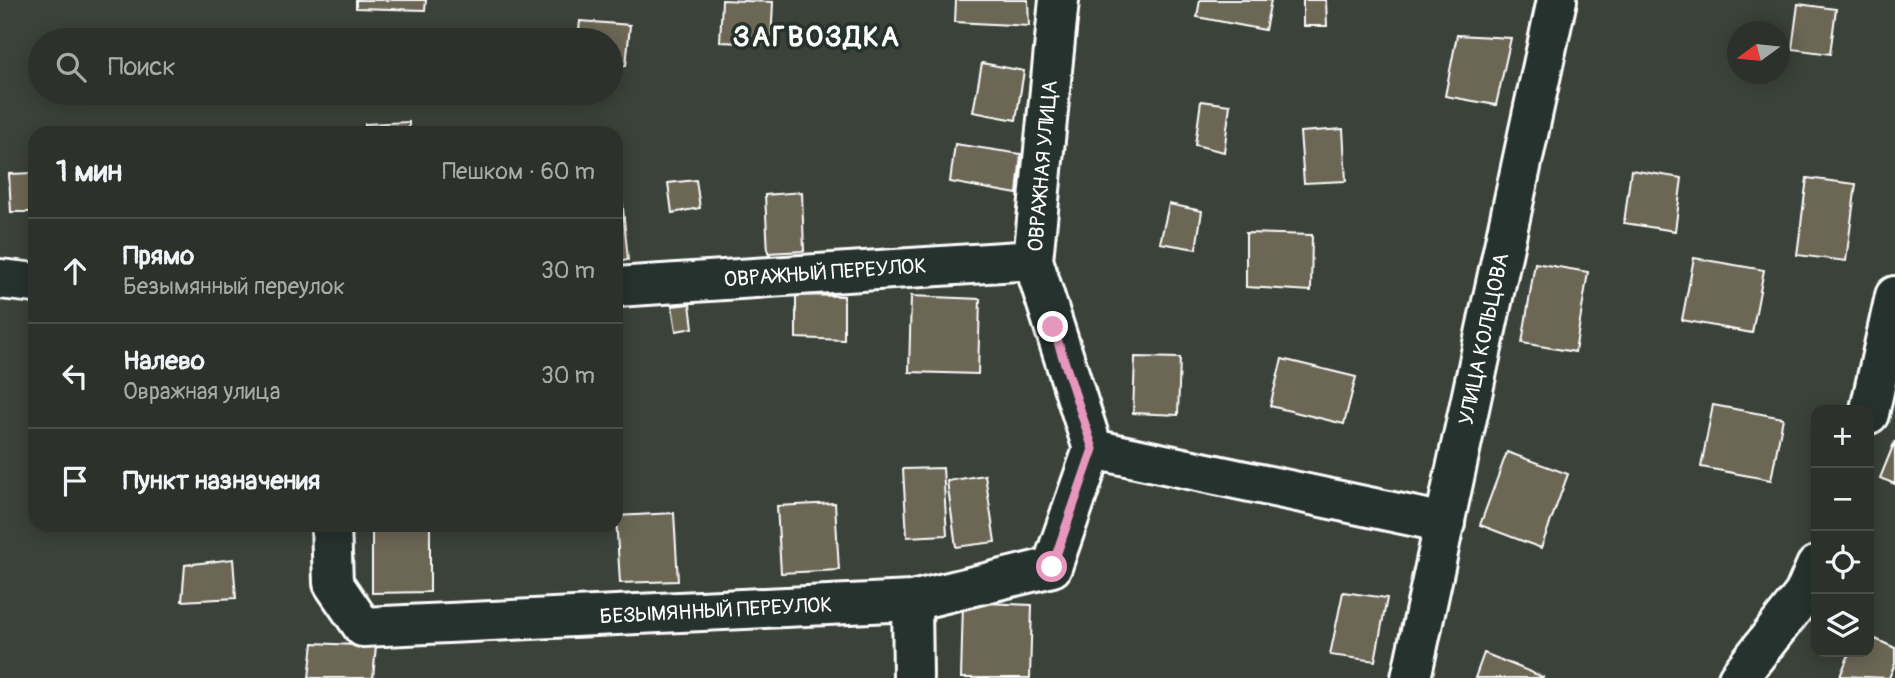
<!DOCTYPE html>
<html lang="ru">
<head>
<meta charset="utf-8">
<style>
	body { margin:0; font-family:Pangolin,sans-serif; background:#343a33; color:#f1f3f6 }
	.controls { position:absolute; right:21px; bottom:21px; display:grid; overflow:hidden; border-radius:14px; box-shadow:0 4px 18px #0003 }
	.controls button { width:63px; height:63px; display:grid; place-items:center; padding:0; border:0; border-bottom:2px solid #484d47; background:#2c322b; color:#f1f3f6; font:35px sans-serif }
	.compass { position:absolute; left:1727px; top:21px; width:63px; height:63px; border-radius:50%; background:#2c322b; box-shadow:0 4px 18px #0003; rotate:255deg }
	.stop { position:absolute; width:21px; height:21px; margin:-16px; border:5px solid #e797bd; border-radius:50%; background:#fff }
	.stop.end { background:#e797bd; border-color:#fff; box-shadow:0 2px 7px #0008 }
	.list { margin:0; padding:0; list-style:none }
	h2 { display:flex; justify-content:space-between; align-items:center; height:91px; margin:0; padding:0 28px; font-size:30px }
	h2 small { font-size:23px; font-weight:400; color:#a6aaa9 }
	.list li { display:grid; grid-template-columns:46px 1fr auto; gap:21px; align-items:center; box-sizing:border-box; height:105px; padding:0 28px; border-top:2px solid #484d47 }
	.list b { display:block; font-size:26px; white-space:nowrap }
	.list p { margin:0; font-size:23px; white-space:nowrap; color:#a6aaa9 }
	.list em { font-size:23px; font-style:normal; color:#a6aaa9 }
	.icon { flex:none; width:38px; height:38px; fill:none; stroke:currentColor; stroke-width:2; stroke-linecap:round; stroke-linejoin:round }
	.map { position:relative; flex:none; width:1895px; height:678px; overflow:hidden }
	.search { position:absolute; background:#2c322b; box-shadow:0 4px 18px #0003; left:28px; top:28px; width:595px; height:77px; display:flex; align-items:center; gap:18px; box-sizing:border-box; padding:0 24px; border-radius:38px; color:#a6aaa9; font-size:26px }
	.panel { position:absolute; background:#2c322b; box-shadow:0 4px 18px #0003; left:28px; top:126px; width:595px; height:406px; border-radius:21px }
	.map>svg:first-child { display:block }
</style>
</head>
<body>
<div class="map">
<svg width="1895" height="678" viewBox="0 0 1895 678">
	<rect width="100%" height="100%" fill="#3b4239"/>
	<filter id="ink" filterUnits="userSpaceOnUse"><feTurbulence type="fractalNoise" baseFrequency=".0143" numOctaves="2"/><feDisplacementMap in="SourceGraphic" scale="14" xChannelSelector="R" yChannelSelector="G"/><feConvolveMatrix kernelMatrix="1 2 1 2 8 2 1 2 1" color-interpolation-filters="sRGB"/></filter>
	<g filter="url(#ink)">
		<path fill="#6c6655" stroke="#fff" stroke-width="2" d="M356 0H426L425 10 356 8Z
			M722 0 773 2 771 44 720 42Z
			M956 0H1028L1029 26 955 22Z
			M1200 0H1271L1265 30 1197 17Z
			M1303 0H1326L1327 26H1303Z
			M1798 4 1836 9 1830 54 1792 49Z
			M580 21 630 25 626 66 611 65V40H578Z
			M1457 35 1511 38 1496 105 1445 96Z
			M982 63 1024 71 1016 120 973 112Z
			M1201 101 1230 105 1224 152 1195 145Z
			M409 122V133H365V124Z
			M1343 129 1346 181 1304 183 1300 132Z
			M955 144 1021 154 1017 194 950 182Z
			M1631 170 1682 178 1675 231 1624 223Z
			M35 173V212H11L9 174Z
			M1807 178 1856 184 1846 261 1797 255Z
			M696 180 700 208 672 213 668 183Z
			M802 192 804 251 768 253 765 195Z
			M622 198 628 260 616 262V199Z
			M1169 204 1202 211 1196 249 1160 243Z
			M1246 233 1312 235 1311 291 1246 287Z
			M1694 258 1764 270 1752 333 1682 320Z
			M1535 263 1588 272 1575 352 1522 343Z
			M796 295 844 296V340L796 338Z
			M911 296 980 299 978 374 909 372Z
			M690 304 693 328 676 331 672 306Z
			M1135 357 1180 358 1178 415 1133 413Z
			M1282 359 1356 377 1344 424 1270 406Z
			M1713 405 1783 418 1771 480 1701 467Z
			M1895 441V484L1880 478Z
			M1507 452 1568 474 1541 548 1480 525Z
			M943 468 947 535 907 537 903 469Z
			M985 475 995 542 956 547 947 481Z
			M835 503 839 570 781 573 777 506Z
			M674 513 678 581 620 583 616 516Z
			M372 525H430V592L372 593Z
			M233 559 236 598 182 601 185 565Z
			M1343 592 1387 598 1375 661 1330 655Z
			M963 602 1032 605 1030 678H961Z
			M1869 636 1895 648V664L1889 678 1840 676 1850 652H1869Z
			M313 643 376 646 373 678H309Z
			M1484 653 1543 677 1542 678H1475Z"/>
		<g fill="none" stroke-linecap="round" stroke-linejoin="round">
			<defs>
				<path id="minor" d="M1059 0 1033 260 1093 449
					M0 279 35 283
					M616 287 1033 260
					M1869 414 1895 296
					M1093 449 1445 523
					M331 525 333 583 363 627 912 601 1052 567 1093 449
					M912 601 913 678
					M1411 678 1557 0
					M1738 678 1804 594 1816 566"/>
			</defs>
			<use href="#minor" stroke="#fff" stroke-width="44"/>
			<use href="#minor" stroke="#26332d" stroke-width="38"/>
		</g>
	</g>
	<g fill="none" stroke-linecap="round" stroke-linejoin="round" filter="url(#ink)">
		<path stroke="#e797bd" stroke-width="9" d="M1052 567 1093 449 1053 327"/>
	</g>
	<g text-anchor="middle" dominant-baseline="central" stroke-width="7" stroke-linejoin="round" paint-order="stroke">
		<g font-size="21" fill="#fff" stroke="#26332d">
			<text transform="translate(1043 166) rotate(-85)">ОВРАЖНАЯ УЛИЦА</text>
			<text transform="translate(825 273) rotate(-4)">ОВРАЖНЫЙ ПЕРЕУЛОК</text>
			<text transform="translate(1484 339) rotate(-78)">УЛИЦА КОЛЬЦОВА</text>
			<text transform="translate(716 611) rotate(-3)">БЕЗЫМЯННЫЙ ПЕРЕУЛОК</text>
		</g>
		<g font-size="28" font-weight="bold" letter-spacing="2" fill="#fff" stroke="#26332d">
			<text x="817" y="37">ЗАГВОЗДКА</text>
		</g>
	</g>
</svg>
<div class="controls">
<button>+</button>
<button>−</button>
<button><svg class="icon" aria-label="locate" viewBox="0 0 24 24"><circle cx="12" cy="12" r="6"/><path d="M12 2v4M12 18v4M2 12h4M18 12h4"/></svg></button>
<button><svg class="icon" aria-label="layers" viewBox="0 0 24 24"><path d="M12 4l9 5-9 5-9-5zM3 14l9 5 9-5"/></svg></button>
</div>
<svg class="compass" viewBox="-18 -18 36 36"><path d="M0-13l5 13h-10z" fill="#e53935"/><path d="M0 13l5-13h-10z" fill="#a6aaa9"/></svg>
<div class="stop" style="left:1052px;top:567px"></div>
<div class="stop end" style="left:1053px;top:327px"></div>
<div class="search"><svg class="icon" aria-label="search" viewBox="0 0 24 24"><circle cx="10" cy="10" r="6"/><path d="M15 15l6 6"/></svg>Поиск</div>
<section class="panel">
<h2>1 мин<small>Пешком · 60 m</small></h2>
<ul class="list">
<li><svg class="icon" aria-label="ahead" viewBox="0 0 24 24"><path d="M12 20V5M6 11l6-6 6 6"/></svg><div><b>Прямо</b><p>Безымянный переулок</p></div><em>30 m</em></li>
<li><svg class="icon" aria-label="left" viewBox="0 0 24 24"><path d="M17 20v-9H6M10 6l-5 5 5 5"/></svg><div><b>Налево</b><p>Овражная улица</p></div><em>30 m</em></li>
<li><svg class="icon" aria-label="arrive" viewBox="0 0 24 24"><path d="M6 21V4h12l-3 4 3 4H6"/></svg><div><b>Пункт назначения</b></div></li>
</ul>
</section>
</div>
</body>
</html>
